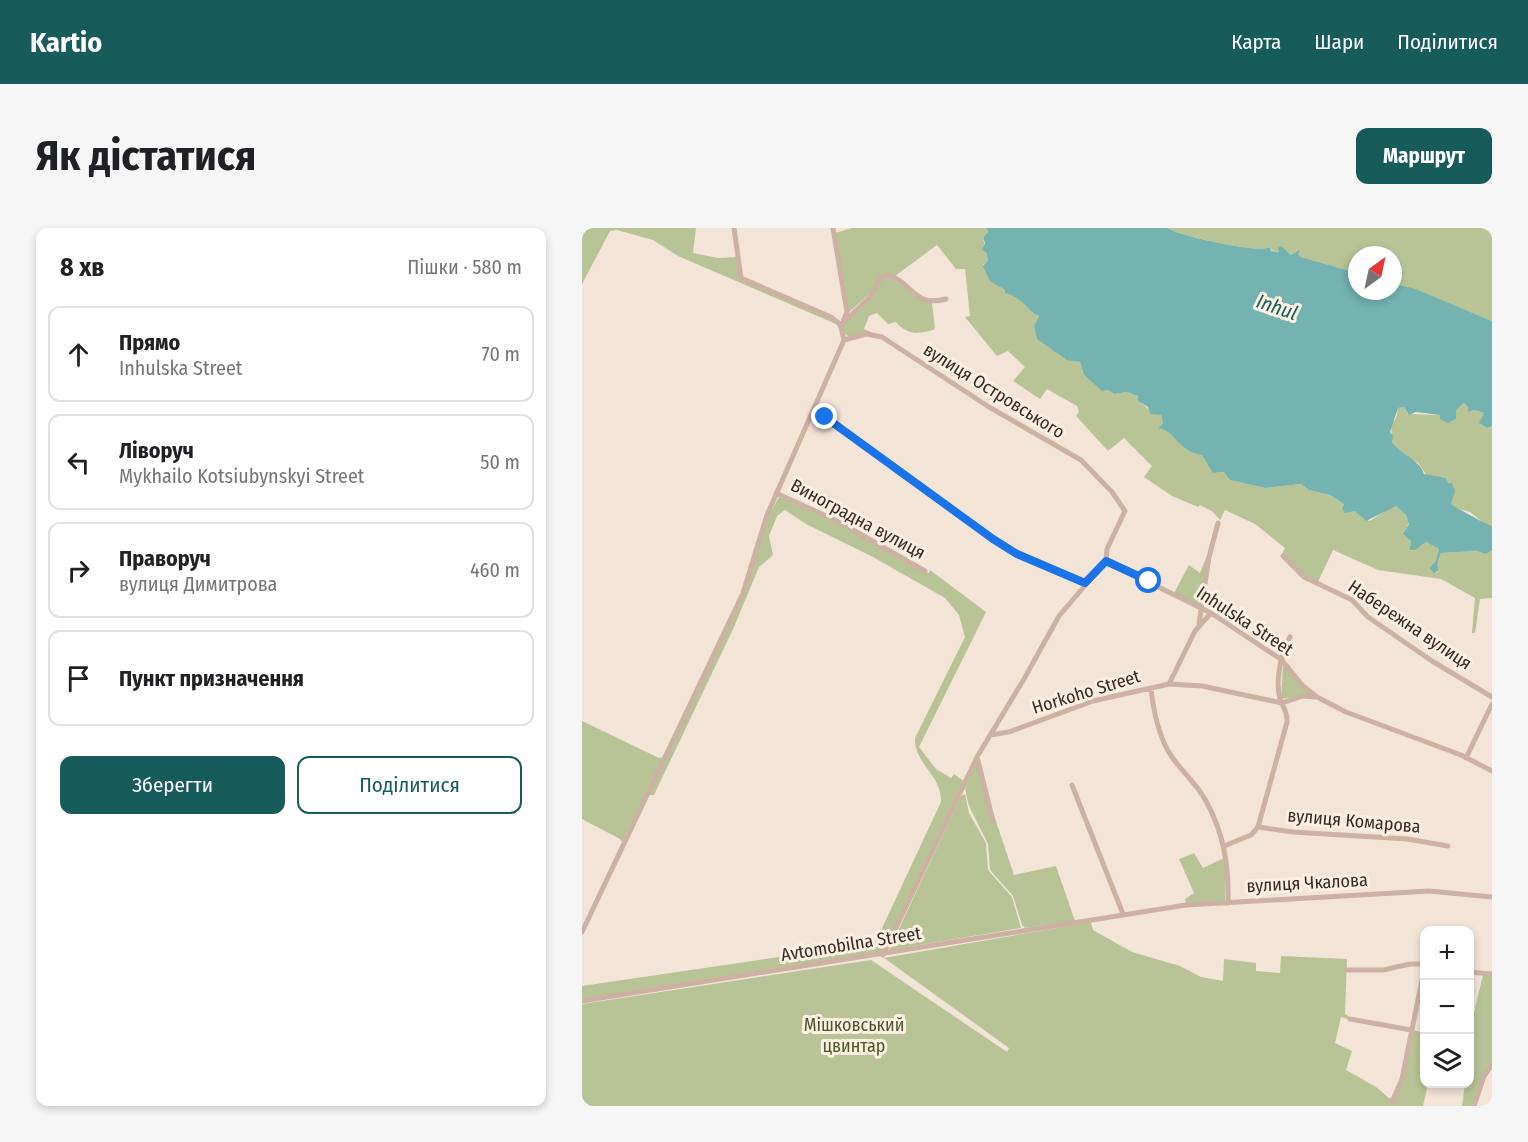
<!DOCTYPE html>
<html lang="uk">
<head>
<meta charset="utf-8">
<style>
	body { margin:0; font-family:"Fira Sans Condensed",sans-serif; background:#f6f6f6; color:#202124 }
	.controls { position:absolute; right:18px; bottom:18px; display:grid; overflow:hidden; border-radius:12px; box-shadow:0 3px 9px #0003 }
	.controls button { width:54px; height:54px; display:grid; place-items:center; padding:0; border:0; border-bottom:2px solid #e0e0e0; background:#fff; color:#202124; font:30px sans-serif }
	.compass { position:absolute; left:766px; top:18px; width:54px; height:54px; border-radius:50%; background:#fff; box-shadow:0 3px 9px #0003; rotate:33deg }
	.stop { position:absolute; width:18px; height:18px; margin:-14px; border:4px solid #1a73e8; border-radius:50%; background:#fff }
	.stop.end { background:#1a73e8; border-color:#fff; box-shadow:0 2px 6px #0008 }
	.list { margin:0; padding:0; list-style:none }
	h2 { display:flex; justify-content:space-between; align-items:center; height:78px; margin:0; padding:0 24px; font-size:26px }
	h2 small { font-size:20px; font-weight:400; color:#757577 }
	.list li { display:grid; grid-template-columns:39px 1fr auto; gap:18px; align-items:center; box-sizing:border-box; height:96px; margin:0 12px 12px; padding:0 12px; border:2px solid #e0e0e0; border-radius:12px }
	.list b { display:block; font-size:22px; white-space:nowrap }
	.list p { margin:0; font-size:20px; white-space:nowrap; color:#757577 }
	.list em { font-size:20px; font-style:normal; color:#757577 }
	.actions { display:flex; gap:12px; padding:18px 24px }
	.actions a { flex:1; padding:14px 0; border:2px solid #175c5b; border-radius:12px; text-align:center; font-size:21px; color:#175c5b }
	.actions .main { background:#175c5b; color:#fff }
	.icon { flex:none; width:33px; height:33px; fill:none; stroke:currentColor; stroke-width:2; stroke-linecap:round; stroke-linejoin:round }
	.map { position:relative; flex:none; width:910px; height:878px; overflow:hidden; border-radius:12px }
	header { display:flex; align-items:center; gap:36px; box-sizing:border-box; height:84px; padding:0 30px; background:#175c5b; color:#fff }
	header strong { font-size:28px }
	nav { display:flex; gap:33px; margin-inline-start:auto; font-size:21px }
	.intro { display:flex; align-items:center; justify-content:space-between; box-sizing:border-box; height:144px; padding:0 36px }
	h1 { margin:0; font-size:42px }
	.button { padding:15px 27px; border-radius:12px; background:#175c5b; color:#fff; font-size:21px; font-weight:700 }
	main { display:flex; gap:36px; padding:0 36px }
	aside { flex:1; background:#fff; border-radius:12px; box-shadow:0 3px 9px #0003 }
	.map>svg:first-child { display:block }
</style>
</head>
<body>
<header>
<strong>Kartio</strong>
<nav><a>Карта</a><a>Шари</a><a>Поділитися</a></nav>
</header>
<div class="intro"><h1>Як дістатися</h1><a class="button">Маршрут</a></div>
<main>
<aside>
<h2>8 хв<small>Пішки · 580 m</small></h2>
<ul class="list">
<li><svg class="icon" aria-label="ahead" viewBox="0 0 24 24"><path d="M12 20V5M6 11l6-6 6 6"/></svg><div><b>Прямо</b><p>Inhulska Street</p></div><em>70 m</em></li>
<li><svg class="icon" aria-label="left" viewBox="0 0 24 24"><path d="M17 20v-9H6M10 6l-5 5 5 5"/></svg><div><b>Ліворуч</b><p>Mykhailo Kotsiubynskyi Street</p></div><em>50 m</em></li>
<li><svg class="icon" aria-label="right" viewBox="0 0 24 24"><path d="M7 20v-9h11M14 6l5 5-5 5"/></svg><div><b>Праворуч</b><p>вулиця Димитрова</p></div><em>460 m</em></li>
<li><svg class="icon" aria-label="arrive" viewBox="0 0 24 24"><path d="M6 21V4h12l-3 4 3 4H6"/></svg><div><b>Пункт призначення</b></div></li>
</ul>
<div class="actions"><a class="main">Зберегти</a><a>Поділитися</a></div>
</aside>
<div class="map">
<svg width="910" height="878" viewBox="0 0 910 878">
	<rect width="100%" height="100%" fill="#f3e4d8"/>
	<path fill="#b8c496" d="M0 0H114L111 25 136 30 155 29 158 50 255 94 259 103 254 96 96 28 71 12 35 2 28 3 0 56Z
		M270 0H404L406 5 401 10 406 32 401 37C410 47 411 56 423 62L424 65C443 69 444 84 457 88L452 98 455 111C470 118 480 132 498 134L502 147 520 163 526 162 532 166 545 164 556 168V172C563 178 568 185 579 187L581 195 576 200C595 204 592 221 620 227L632 245 642 244 648 252 683 260 719 256 727 262 748 267 762 276 760 279 763 284 773 283 780 286 781 291 788 293 809 279 814 278 824 287 827 295 822 305 829 313V323L844 314 857 321 854 345 857 342 855 336 859 325 895 323 903 326 910 323V370L898 371 893 405H890L893 370 859 351 796 342 751 322 735 356 722 349 700 326 703 320 673 296 643 282 638 292 631 284 618 277 616 279 590 268 562 249 570 238 542 210 526 223 494 188 497 184 495 178 465 161 458 171 431 153 443 139 426 123 415 128 383 89 388 88 383 41H374L355 17 313 48 305 46 291 63 267 84 253 5Z
		M585 0H910V93L830 60 811 56V27H775L774 45 719 29 716 26 719 21 709 27 700 20 697 24 689 22 688 19C678 26 598 8 585 0Z
		M302 49C321 51 331 72 350 75L353 101C337 107 325 107 314 94L306 96 295 85 287 88 282 101 291 105 267 109 262 105 260 98 289 69Z
		M882 175 886 179V184L892 182 902 185 899 196 905 200 910 198V298L904 297 888 284 873 280 869 276 864 250 845 248 836 235 818 224 810 214 809 197 814 190 816 180 822 179 826 186 858 187 862 193 874 191V182Z
		M197 269 256 295 340 342 347 345 348 342 404 384 337 519 354 541 369 550 372 546 383 554 301 723 0 771V758L293 715 359 574C360 547 332 536 333 510L383 409 377 387 363 370 291 329 224 296 203 282 195 288 187 308 191 327 177 339 152 399 72 567H67L162 365 187 287Z
		M631 313 618 378 592 365 607 337 618 345Z
		M701 437 731 467 699 471Z
		M0 493 77 530 82 529 40 614 38 611 0 591Z
		M394 534 432 647 474 638 493 693 443 700 440 697 431 668 408 642 406 616 387 578 383 561Z
		M383 566 387 585 404 615 406 642 430 669 439 700 307 722 379 568Z
		M612 625 621 640 644 629 643 673 604 675 603 671 612 665 597 631Z
		M509 694 511 702 550 724 598 738 619 749 641 753 642 731 674 735V743L698 745 699 728 765 731 763 786 768 789V792L759 789 753 815 770 823 764 842 794 859 807 870H813L831 802 842 805V856H846L841 878H0V776L289 732 425 824 427 820 302 730Z
		M901 747H910V836L891 878H880L883 856H888L890 793Z"/>
	<path fill="#74b3b0" d="M404 0H585C598 8 678 26 688 19L689 23 697 24 696 20 699 18 709 27 719 21 716 26 719 29 775 45V63H811L812 56 831 60 910 93V198L905 200 897 195 902 185 892 182 886 184V179L882 175 874 182V191L865 195 858 191V187L834 184 827 187 822 179 816 180 808 204 811 208 810 214C819 227 837 231 842 246L864 250 866 255H870L873 263 869 276C871 278 907 298 910 298V323L903 326 895 323 859 325 855 336 857 342 852 345 848 340 854 333 857 321 844 314 833 322H828L829 313 821 306 827 296 824 287 814 278 784 293 773 283 763 285 760 280 762 276 748 267 727 262 719 256 683 260 648 252 642 244 631 245 620 227C593 222 595 204 576 200L581 195 579 187 568 186 566 179 556 173V168L545 164 532 166 526 162 520 163 502 147 498 134 485 132 455 111 452 98 457 88C445 84 443 70 423 65V62L408 53 401 38 406 32 404 24 400 22 403 15 401 10 406 4Z"/>
	<g fill="none" stroke-linecap="round" stroke-linejoin="round">
		<path stroke="#cdb2a3" stroke-width="5" d="M152 0 159 50 249 89 259 97
			M251 0 265 84 259 99 262 112
			M263 93 289 68 299 50 305 47C331 53 330 80 364 71
			M262 112 284 106 300 109 407 179 499 232 530 264 543 283 525 321 524 333 477 388 442 451 395 529 301 727
			M232 183 419 317 503 355
			M194 265 257 294 343 343
			M701 328 722 349 770 372 786 389 850 433 910 469
			M524 333 629 385 700 432 720 457 735 469 764 484 879 527 910 543
			M617 396 627 329 636 295
			M587 456 613 403 629 385
			M569 460C571 481 577 511 590 529 601 545 615 556 624 573 642 606 647 638 646 675
			M408 507 427 504 511 473 587 456 620 458 700 475 721 468 734 469
			M395 529 411 593
			M884 530 910 476
			M490 557 541 686
			M676 599 711 604 825 611 866 618
			M642 618 669 607 676 599 705 494C706 483 701 480 698 471 693 453 699 424 708 409
			M0 704 161 365 185 287 262 112
			M764 742H801L828 736H842
			M888 744 910 746
			M0 773 604 677 847 663 910 669
			M768 791 829 802
			M810 874 820 851 842 742
			M892 878 902 848 910 837"/>
	</g>
	<g fill="none" stroke-linecap="round" stroke-linejoin="round">
		<path stroke="#1a73e8" stroke-width="8" d="M243 189 411 311 435 326 503 355 524 333 567 353"/>
	</g>
	<g text-anchor="middle" dominant-baseline="central" stroke-width="6" stroke-linejoin="round" paint-order="stroke">
		<g font-size="18" fill="#372a26" stroke="#fbefe4">
			<text transform="translate(412 163) rotate(32)">вулиця Островського</text>
			<text transform="translate(276 291) rotate(28)">Виноградна вулиця</text>
			<text transform="translate(663 393) rotate(33)">Inhulska Street</text>
			<text transform="translate(828 397) rotate(34)">Набережна вулиця</text>
			<text transform="translate(504 464) rotate(-17)">Horkoho Street</text>
			<text transform="translate(772 593) rotate(5)">вулиця Комарова</text>
			<text transform="translate(725 655) rotate(-3)">вулиця Чкалова</text>
			<text transform="translate(269 716) rotate(-9)">Avtomobilna Street</text>
		</g>
		<g font-size="18" fill="#4a5727" stroke="#fbefe4">
			<text x="272" y="797">Мішковський<tspan x="272" dy="21">цвинтар</tspan></text>
		</g>
		<g font-size="20" font-style="italic" fill="#175c5b" stroke="#fbefe4">
			<text transform="translate(695 79) rotate(19)">Inhul</text>
		</g>
	</g>
</svg>
<div class="controls">
<button>+</button>
<button>−</button>
<button><svg class="icon" aria-label="layers" viewBox="0 0 24 24"><path d="M12 4l9 5-9 5-9-5zM3 14l9 5 9-5"/></svg></button>
</div>
<svg class="compass" viewBox="-18 -18 36 36"><path d="M0-13l5 13h-10z" fill="#e53935"/><path d="M0 13l5-13h-10z" fill="#757577"/></svg>
<div class="stop" style="left:567px;top:353px"></div>
<div class="stop end" style="left:243px;top:189px"></div>
</div>
</main>
</body>
</html>
